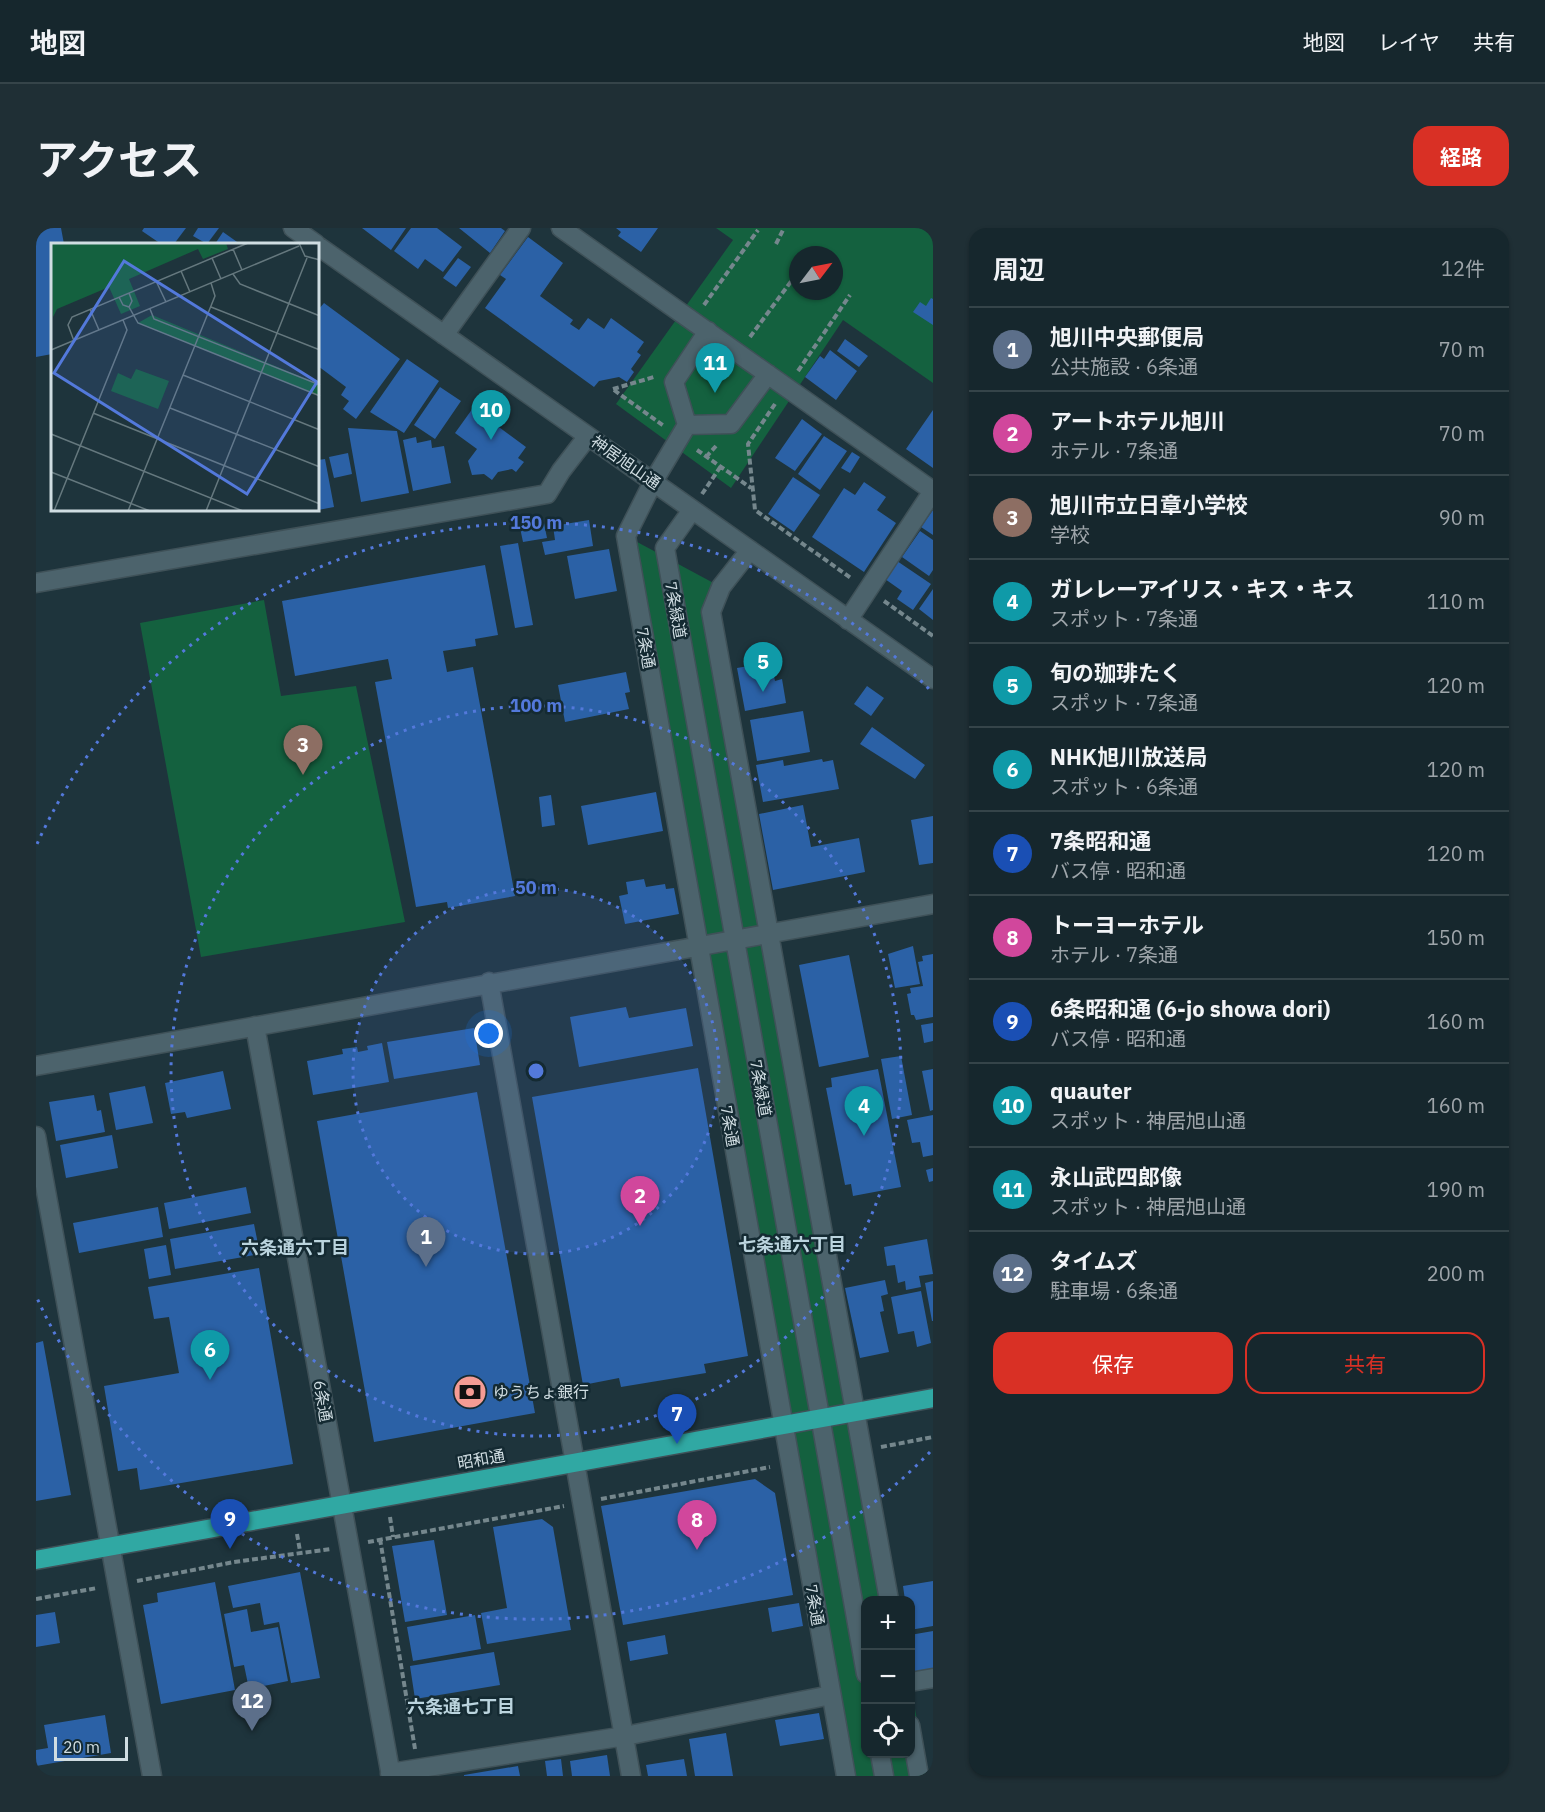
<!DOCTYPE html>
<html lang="ja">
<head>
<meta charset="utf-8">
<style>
	body { margin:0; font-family:"IBM Plex Sans","Noto Sans JP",sans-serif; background:#1f2f35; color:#f1f3f6 }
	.controls { position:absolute; right:18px; bottom:18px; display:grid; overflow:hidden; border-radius:12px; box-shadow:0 2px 4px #0004 }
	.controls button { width:54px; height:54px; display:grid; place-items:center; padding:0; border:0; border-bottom:2px solid #354449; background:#16272d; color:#f1f3f6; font:30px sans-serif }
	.compass { position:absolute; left:753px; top:18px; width:54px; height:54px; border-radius:50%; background:#16272d; box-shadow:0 2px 4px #0004; rotate:58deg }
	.scale { position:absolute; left:18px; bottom:15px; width:74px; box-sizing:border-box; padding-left:6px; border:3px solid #d0dde2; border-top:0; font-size:16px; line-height:21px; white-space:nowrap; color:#d0dde2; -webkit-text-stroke:4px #142a32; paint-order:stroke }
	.you { position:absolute; left:453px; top:806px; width:21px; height:21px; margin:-15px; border:4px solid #fff; border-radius:50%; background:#1a73e8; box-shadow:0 0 0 9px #1a73e833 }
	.badge { display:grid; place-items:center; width:39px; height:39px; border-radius:50%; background:#d93025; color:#fff; font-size:20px; font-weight:700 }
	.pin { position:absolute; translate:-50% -50px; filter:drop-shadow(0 2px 3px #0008) }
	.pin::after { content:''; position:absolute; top:32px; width:21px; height:18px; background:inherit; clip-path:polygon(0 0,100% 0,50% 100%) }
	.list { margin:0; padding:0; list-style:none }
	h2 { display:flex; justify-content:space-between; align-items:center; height:78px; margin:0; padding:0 24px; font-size:26px }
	h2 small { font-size:20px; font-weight:400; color:#9ea5aa }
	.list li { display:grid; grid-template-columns:39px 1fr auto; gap:18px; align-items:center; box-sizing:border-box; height:84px; padding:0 24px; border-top:2px solid #354449 }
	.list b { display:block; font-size:22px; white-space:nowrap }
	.list p { margin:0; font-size:20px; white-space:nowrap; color:#9ea5aa }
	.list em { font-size:20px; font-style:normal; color:#9ea5aa }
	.actions { display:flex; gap:12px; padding:18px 24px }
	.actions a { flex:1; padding:14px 0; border:2px solid #d93025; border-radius:18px; text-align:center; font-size:21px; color:#d93025 }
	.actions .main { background:#d93025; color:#fff }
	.icon { flex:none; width:33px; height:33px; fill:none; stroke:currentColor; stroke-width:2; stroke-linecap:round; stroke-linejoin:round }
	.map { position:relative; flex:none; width:897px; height:1548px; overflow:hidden; border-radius:18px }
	header { display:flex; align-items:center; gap:36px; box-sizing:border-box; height:84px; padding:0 30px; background:#16272d; border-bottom:2px solid #354449 }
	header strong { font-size:28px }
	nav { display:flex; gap:33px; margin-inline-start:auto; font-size:21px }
	.intro { display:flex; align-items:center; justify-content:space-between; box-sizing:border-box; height:144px; padding:0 36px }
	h1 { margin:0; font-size:42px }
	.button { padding:15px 27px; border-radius:18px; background:#d93025; color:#fff; font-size:21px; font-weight:700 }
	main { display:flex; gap:36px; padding:0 36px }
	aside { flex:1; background:#16272d; border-radius:18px; box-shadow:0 2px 4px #0004 }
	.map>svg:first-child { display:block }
</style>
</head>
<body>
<header>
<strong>地図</strong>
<nav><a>地図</a><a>レイヤ</a><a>共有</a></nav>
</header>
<div class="intro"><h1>アクセス</h1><a class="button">経路</a></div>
<main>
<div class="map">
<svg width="897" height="1548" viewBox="0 0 897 1548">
	<rect width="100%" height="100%" fill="#1e343c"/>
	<path fill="#14613f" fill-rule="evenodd" d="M680 0H897V155L807 92 695 260 580 176 697 12ZM762 27H798V63H762Z
		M590 308 685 359 675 384 859 1372H830V1526H874L875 1458 891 1548H811Z
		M228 372 245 468 320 458 369 694 165 729 104 395Z"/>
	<path fill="#2b61a6" d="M0 0H25L28 16H16V126L0 129Z
		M108 0H150L138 16H125L106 3Z
		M162 0H183L171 16 157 8Z
		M326 0H370L355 22Z
		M375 0H401L426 19 407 44 389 31 382 41 358 23Z
		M423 0H465L469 3 454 25Z
		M580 0H622L605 24 582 8 585 4Z
		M187 4 204 16H179Z
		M492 9 527 35 504 68 537 92 534 96 543 102 552 90 568 101 575 90 608 114 601 124 605 127 595 141 598 144 591 154 583 149 563 153 558 159 449 80 470 51 464 47Z
		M422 30 435 39 420 59 407 50Z
		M895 70 897 71V97L877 84 884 74 890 78Z
		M288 75 364 131 320 191 307 181 313 173 305 167 310 159 282 138V82Z
		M809 111 832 128 823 139 801 123Z
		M794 122 821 143 800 172 769 149 784 128 788 131Z
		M371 131 403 153 368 205 334 184Z
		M404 159 425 173 399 211 378 197Z
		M437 180 490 219 482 230 488 234 480 244 476 241 462 244 456 252 448 246 436 247 432 233 441 221 419 205Z
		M897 182V240L870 221Z
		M766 191 786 206 759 243 739 230Z
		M312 200 361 203 373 265 325 274Z
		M788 208 811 223 784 262 762 246Z
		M380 209 381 215 395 212 396 220 408 218 415 255 377 263 367 212Z
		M816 224 824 229 814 245 805 240Z
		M312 225 316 246 298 250 293 229Z
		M289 231 298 279 282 282V232Z
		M757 249 784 267 758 304 732 286Z
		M828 254 850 269 841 282 860 295 828 344 776 309 808 260 819 267Z
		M897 282V307L885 299Z
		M507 290 511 310 487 314 483 295Z
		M553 292 557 318 509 327 506 314 519 312 517 298Z
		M884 303 897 312V342L893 348 866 329Z
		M482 315 497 397 479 400 464 318Z
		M573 321 581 363 539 371 531 328Z
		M861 333 895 356 877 382 861 371 866 363 849 351Z
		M449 337 462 407 439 411 440 418 407 423 411 444 437 439 479 668 412 680 411 674 380 679 339 454 356 451 352 431 259 448 246 373Z
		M897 361V392L883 381Z
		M735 434 739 453 746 451 750 475 709 483 701 440Z
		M590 444 594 464 589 465 593 481 529 494 522 457Z
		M831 458 848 470 835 488 818 476Z
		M767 483 774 524 721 533 714 492Z
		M836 499 889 537 879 551 824 516Z
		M786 531 787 534 797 532 803 561 727 574 720 537 747 532 748 538Z
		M620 564 627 603 552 617 545 578Z
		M515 567 519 597 506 599 503 569Z
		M767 577 775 619 823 610 829 644 737 662 723 586Z
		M897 588V635L883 637 875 592Z
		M608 651 610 659 629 656 630 661 638 660 643 686 589 696 583 668 592 666 590 654Z
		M877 718 884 756 859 760 852 726Z
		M897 726V789L880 792 878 787H875L871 766 875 765 874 760 887 758 882 734 887 733 886 728Z
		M813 727 833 829 783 839 763 737Z
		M590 779 593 790 650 780 657 818 543 839 534 789Z
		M897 795V813L888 815 885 797Z
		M438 800 444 837 358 851 351 814Z
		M346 815 353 854 277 867 271 833 307 826 306 821 321 819 322 824 332 822 331 818Z
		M865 828 876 887 856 891 845 831Z
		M662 840 712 1128 668 1136 670 1145 585 1159 583 1150 547 1157 496 869Z
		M842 841 865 959 817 968 815 956 809 957 790 860 796 859 795 850Z
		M897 841V882L894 883 886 843Z
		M187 843 195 881 151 890 149 884 135 886 129 855Z
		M109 858 117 895 80 902 73 865Z
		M441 864 499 1185 338 1214 281 893Z
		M58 867 61 883 65 882 69 904 20 913 13 874Z
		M897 887V927L887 929 884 914 876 915 871 892Z
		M76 907 82 940 30 950 24 917Z
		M897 940V953L893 954 890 942Z
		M210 959 215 985 133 1001 128 975Z
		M122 979 127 1009 43 1025 37 995Z
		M218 996 224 1026 139 1041 134 1011Z
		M891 1011 897 1046 883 1048 885 1059 870 1062 869 1053 862 1055 859 1037 851 1038 848 1019Z
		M130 1017 135 1047 113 1051 108 1021Z
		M223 1040 257 1236 104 1262 101 1240 82 1243 68 1158 143 1145 133 1089 118 1091 112 1059Z
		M849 1052 852 1066 845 1068 848 1083 844 1084 853 1124 824 1130 809 1060Z
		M897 1053V1093H896L889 1055Z
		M885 1063 895 1115 881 1119 878 1103 862 1106 855 1069Z
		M7 1113 35 1267 0 1273V1115Z
		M719 1251 739 1265 757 1367 587 1397 565 1278Z
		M506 1291 517 1299 535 1402 451 1416 445 1385 471 1380 457 1299Z
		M398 1312 411 1387 369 1394 356 1318Z
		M264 1344 284 1450 255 1455 243 1394 228 1397 224 1375 197 1380 192 1358Z
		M897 1353V1398L874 1402V1372H869L867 1358Z
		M179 1354 199 1462 125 1476 107 1377 122 1374 121 1365Z
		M763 1375 767 1398 736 1404 732 1380Z
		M211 1381 215 1404 242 1399 252 1453 213 1461 208 1437 198 1439 188 1386Z
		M19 1384 24 1415 0 1419V1387Z
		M439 1387 445 1421 377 1433 371 1399Z
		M897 1403V1441L878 1444 874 1407Z
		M629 1407 632 1426 594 1433 591 1414Z
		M458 1424 464 1457 379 1471 374 1438Z
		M783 1485 788 1511 744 1518 739 1492Z
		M69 1487 75 1525 0 1538V1522L12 1520 8 1497Z
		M690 1505 697 1548H659L653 1511Z
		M571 1527 574 1548H536L534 1533Z
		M525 1531 527 1548H511L509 1533Z
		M648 1531 651 1548H612L610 1537Z
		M482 1538 484 1548H428V1547Z"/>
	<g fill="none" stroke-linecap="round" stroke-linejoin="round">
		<defs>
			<path id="minor" d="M257 0 280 16
				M525 0 897 263 812 392
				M282 18 897 451
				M672 103 638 154 651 197 695 196 732 146
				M408 107 485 0
				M651 197 617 254 590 308 810 1548
				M656 282 629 320 830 1446
				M714 322 685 359 675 384 853 1372
				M0 355 511 266 525 243 552 208
				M453 754 595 1548
				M219 798 355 1548
				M0 838 897 676
				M0 908 116 1548
				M874 1454 897 1450
				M874 1497 883 1548
				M844 1526 848 1548
				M354 1545 589 1508 795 1467"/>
			<path id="highway" d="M0 1332 897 1170"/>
		</defs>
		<use href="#minor" stroke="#3f5158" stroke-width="21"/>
		<use href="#highway" stroke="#3f5158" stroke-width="21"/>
		<path stroke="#75878d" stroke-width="4" stroke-dasharray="6 3" stroke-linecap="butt" d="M740 16 748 0
			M668 77 722 2
			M714 109 762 44
			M762 143 814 67
			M577 161 618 149
			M578 162 628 198
			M739 176 712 216 719 282 815 350
			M661 222 715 260
			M670 229 680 218
			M666 266 685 238
			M848 373 897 408
			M845 1219 897 1209
			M565 1271 734 1239
			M354 1289 357 1309
			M261 1306 264 1323
			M344 1311 379 1521
			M332 1314 528 1278
			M101 1353 198 1334 295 1321
			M0 1371 61 1360"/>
		<use href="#minor" stroke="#4c636c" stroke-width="18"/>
		<use href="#highway" stroke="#30a8a3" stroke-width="18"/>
	</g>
	<circle cx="500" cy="843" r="183" fill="#5379db" fill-opacity=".12"/>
	<g fill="none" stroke="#5379db" stroke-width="3" stroke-dasharray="3 6">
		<circle cx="500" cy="843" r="183"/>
		<circle cx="500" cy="843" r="365"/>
		<path d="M894 1224A548 548 0 0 1 1 1070M1 616A548 548 0 0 1 894 462"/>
	</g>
	<defs>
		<symbol id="bank-disc" viewBox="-11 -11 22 22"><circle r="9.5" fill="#f59c94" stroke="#142a32"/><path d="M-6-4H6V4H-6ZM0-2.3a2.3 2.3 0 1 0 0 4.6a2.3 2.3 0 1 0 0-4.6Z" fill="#111"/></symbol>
	</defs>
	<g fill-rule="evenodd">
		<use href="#bank-disc" x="415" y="1145" width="38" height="38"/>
	</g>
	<g text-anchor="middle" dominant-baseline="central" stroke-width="5" stroke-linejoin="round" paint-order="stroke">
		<g font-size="16" fill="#d0dde2" stroke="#142a32">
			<text transform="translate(590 234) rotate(35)">神居旭山通</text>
			<text transform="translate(640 382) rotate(80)">7条緑道</text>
			<text transform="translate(610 420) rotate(80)">7条通</text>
			<text transform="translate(725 860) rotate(80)">7条緑道</text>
			<text transform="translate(694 898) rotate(80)">7条通</text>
			<text transform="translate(287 1173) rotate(80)">6条通</text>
			<text transform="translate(445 1231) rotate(-10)">昭和通</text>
			<text transform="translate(779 1377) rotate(80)">7条通</text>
		</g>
		<g font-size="16" fill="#d0dde2" stroke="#142a32" text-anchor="start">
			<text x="457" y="1164">ゆうちょ銀行</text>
		</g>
		<g font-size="18" font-weight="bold" fill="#bbd4de" stroke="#142a32">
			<text x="756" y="1016">七条通六丁目</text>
			<text x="259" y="1019">六条通六丁目</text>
			<text x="425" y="1478">六条通七丁目</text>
		</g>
	</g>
	<g transform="translate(15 15)">
		<rect width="268" height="268" fill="#1e343c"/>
		<path d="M0 0H175L177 6 152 16 147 6 78 36 89 63 70 71 58 44 6 66 2 74ZM101 72 268 141V153L87 80ZM85 126 118 138 107 166 60 148 67 130 80 136Z" fill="#14613f"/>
		<path fill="none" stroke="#65787e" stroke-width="1.5" d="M248 0 254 13 269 17M182 6 191 27M161 15 170 36M130 28 139 49M182 31 189 41 269 73M105 38 115 59M68 54 72 62 78 64 81 58 78 50M78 64 87 80 269 153M160 64 269 107M39 66 48 87M99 66 103 76 269 142M23 98 17 82 21 74 197 0M0 107 248 3M132 132 269 187M119 165 269 224M42 170 269 261M0 191 192 268M0 229 99 268M3 268 76 87 72 77M77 268 164 53 160 40M155 268 256 15"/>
		<path fill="#5379db" fill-opacity="0.15" stroke="#5379db" stroke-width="3" d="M73 18 266 139 196 251 3 130Z"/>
		<rect width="268" height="268" fill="none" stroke="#d0dde2" stroke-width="3"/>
	</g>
	<circle cx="500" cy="843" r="9" fill="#5379db" stroke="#142a32" stroke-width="3"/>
	<g font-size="18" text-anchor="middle" font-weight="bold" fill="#5379db" stroke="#142a32" stroke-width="5" stroke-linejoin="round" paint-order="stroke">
		<text x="500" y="301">150 m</text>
		<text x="500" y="484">100 m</text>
		<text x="500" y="666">50 m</text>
	</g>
</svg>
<div class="controls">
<button>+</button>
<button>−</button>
<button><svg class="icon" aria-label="locate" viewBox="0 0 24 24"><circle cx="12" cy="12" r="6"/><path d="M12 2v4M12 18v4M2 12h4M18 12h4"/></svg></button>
</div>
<svg class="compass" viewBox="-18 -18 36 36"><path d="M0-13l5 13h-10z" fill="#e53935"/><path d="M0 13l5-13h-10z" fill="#9ea5aa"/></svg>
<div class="scale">20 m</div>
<div class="you"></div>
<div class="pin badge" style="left:390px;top:1039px;background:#5c6f8a">1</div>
<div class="pin badge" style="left:604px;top:998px;background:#d1479c">2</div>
<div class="pin badge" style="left:267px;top:547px;background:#8d6e63">3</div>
<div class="pin badge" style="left:828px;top:908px;background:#0f9aa8">4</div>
<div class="pin badge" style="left:727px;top:464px;background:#0f9aa8">5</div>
<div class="pin badge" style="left:174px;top:1152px;background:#0f9aa8">6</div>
<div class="pin badge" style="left:641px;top:1216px;background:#1a4fb4">7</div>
<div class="pin badge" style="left:661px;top:1322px;background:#d1479c">8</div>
<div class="pin badge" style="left:194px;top:1321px;background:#1a4fb4">9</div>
<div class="pin badge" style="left:455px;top:212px;background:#0f9aa8">10</div>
<div class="pin badge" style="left:679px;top:165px;background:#0f9aa8">11</div>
<div class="pin badge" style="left:216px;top:1503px;background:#5c6f8a">12</div>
</div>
<aside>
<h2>周辺<small>12件</small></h2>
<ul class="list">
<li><span class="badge" style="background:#5c6f8a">1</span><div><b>旭川中央郵便局</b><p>公共施設 · 6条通</p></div><em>70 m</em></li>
<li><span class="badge" style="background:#d1479c">2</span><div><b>アートホテル旭川</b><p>ホテル · 7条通</p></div><em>70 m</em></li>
<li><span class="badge" style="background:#8d6e63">3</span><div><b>旭川市立日章小学校</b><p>学校</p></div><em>90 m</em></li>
<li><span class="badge" style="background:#0f9aa8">4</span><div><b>ガレレーアイリス・キス・キス</b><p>スポット · 7条通</p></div><em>110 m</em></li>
<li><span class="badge" style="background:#0f9aa8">5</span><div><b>旬の珈琲たく</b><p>スポット · 7条通</p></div><em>120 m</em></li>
<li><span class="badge" style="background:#0f9aa8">6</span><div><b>NHK旭川放送局</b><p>スポット · 6条通</p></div><em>120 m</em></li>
<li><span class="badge" style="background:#1a4fb4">7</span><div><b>7条昭和通</b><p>バス停 · 昭和通</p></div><em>120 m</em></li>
<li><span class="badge" style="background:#d1479c">8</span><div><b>トーヨーホテル</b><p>ホテル · 7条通</p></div><em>150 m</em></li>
<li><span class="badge" style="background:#1a4fb4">9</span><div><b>6条昭和通 (6-jo showa dori)</b><p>バス停 · 昭和通</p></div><em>160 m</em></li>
<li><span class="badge" style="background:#0f9aa8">10</span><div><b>quauter</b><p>スポット · 神居旭山通</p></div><em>160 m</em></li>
<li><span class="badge" style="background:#0f9aa8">11</span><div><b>永山武四郎像</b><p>スポット · 神居旭山通</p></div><em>190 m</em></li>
<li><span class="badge" style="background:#5c6f8a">12</span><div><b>タイムズ</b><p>駐車場 · 6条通</p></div><em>200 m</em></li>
</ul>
<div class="actions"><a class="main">保存</a><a>共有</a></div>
</aside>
</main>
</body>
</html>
